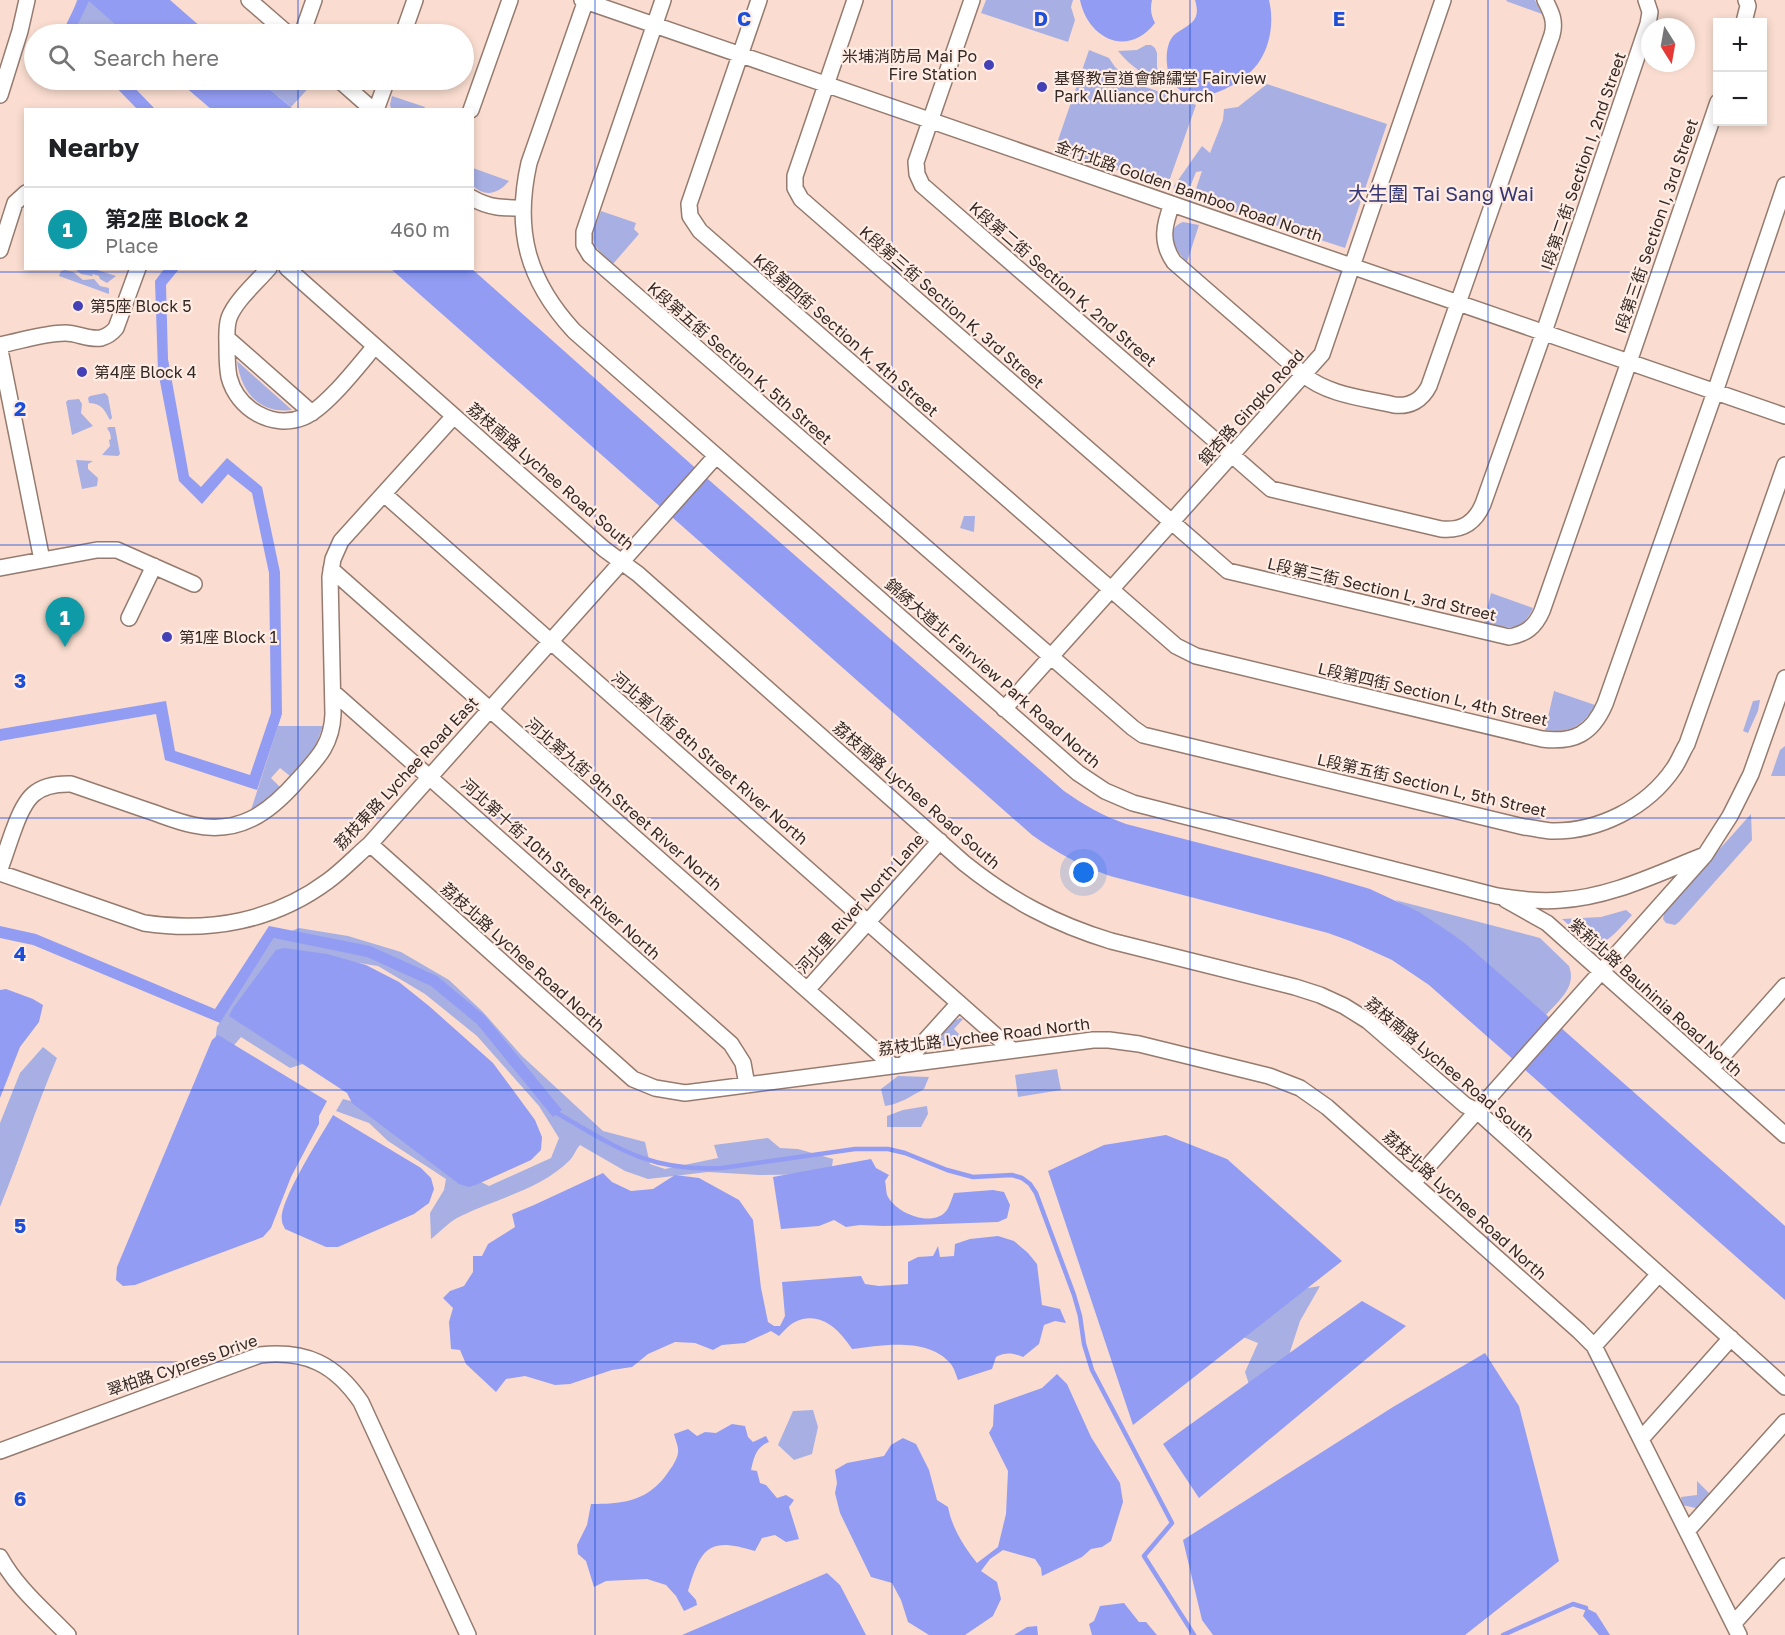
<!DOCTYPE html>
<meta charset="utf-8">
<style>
body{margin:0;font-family:"Golos Text","Noto Sans TC",sans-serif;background:#f6f6f6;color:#202124}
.controls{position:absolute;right:18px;top:18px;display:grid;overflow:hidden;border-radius:0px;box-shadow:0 3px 9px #0003}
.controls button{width:54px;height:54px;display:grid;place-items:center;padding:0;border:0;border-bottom:2px solid #e0e0e0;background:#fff;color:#202124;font:30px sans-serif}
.compass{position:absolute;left:1641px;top:18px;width:54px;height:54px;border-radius:50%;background:#fff;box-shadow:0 3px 9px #0003;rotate:169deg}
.you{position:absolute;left:1084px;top:873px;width:21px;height:21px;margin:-15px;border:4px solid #fff;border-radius:50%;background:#1a73e8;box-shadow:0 0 0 9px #1a73e833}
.badge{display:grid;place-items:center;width:39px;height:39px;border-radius:50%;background:#b45309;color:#fff;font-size:20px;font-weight:700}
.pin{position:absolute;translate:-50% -50px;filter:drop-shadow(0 2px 3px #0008)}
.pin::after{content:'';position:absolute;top:32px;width:21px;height:18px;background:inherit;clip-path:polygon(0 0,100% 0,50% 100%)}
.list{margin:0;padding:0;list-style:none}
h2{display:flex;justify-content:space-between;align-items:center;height:78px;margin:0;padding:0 24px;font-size:26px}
h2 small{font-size:20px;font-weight:400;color:#757577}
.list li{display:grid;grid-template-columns:39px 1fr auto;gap:18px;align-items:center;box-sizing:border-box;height:84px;padding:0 24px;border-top:2px solid #e0e0e0}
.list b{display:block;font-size:22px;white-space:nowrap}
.list p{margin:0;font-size:20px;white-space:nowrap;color:#757577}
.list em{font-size:20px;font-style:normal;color:#757577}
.icon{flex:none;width:33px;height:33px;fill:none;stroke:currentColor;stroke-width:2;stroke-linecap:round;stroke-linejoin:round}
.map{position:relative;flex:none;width:1785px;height:1635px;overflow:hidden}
.search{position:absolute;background:#fff;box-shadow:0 3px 9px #0003;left:24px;top:24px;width:450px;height:66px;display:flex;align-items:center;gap:15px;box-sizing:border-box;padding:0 21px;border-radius:33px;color:#757577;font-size:22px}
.panel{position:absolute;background:#fff;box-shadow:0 3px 9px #0003;left:24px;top:108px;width:450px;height:162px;border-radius:0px}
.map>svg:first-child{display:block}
.green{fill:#a7afe3}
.water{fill:#929cf2}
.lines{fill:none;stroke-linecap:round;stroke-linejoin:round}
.stream{stroke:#929cf2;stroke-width:4.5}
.minor-casing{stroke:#957b6f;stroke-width:18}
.minor{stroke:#fff;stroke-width:15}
.grid{fill:none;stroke:#1d4ed8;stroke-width:1.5;stroke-opacity:0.55}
.poi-dot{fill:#4440b6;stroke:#ffede5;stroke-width:2}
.labels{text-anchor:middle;stroke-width:4.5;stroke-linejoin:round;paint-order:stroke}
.poi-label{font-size:16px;fill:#342924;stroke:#ffede5;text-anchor:start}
.street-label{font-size:16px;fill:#342924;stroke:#ffede5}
.quarter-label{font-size:20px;fill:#363975;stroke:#ffede5}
.grid-label{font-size:20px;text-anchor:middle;font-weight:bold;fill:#1d4ed8;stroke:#ffede5;stroke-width:4.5;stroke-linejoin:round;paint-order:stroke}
</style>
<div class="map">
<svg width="1785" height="1635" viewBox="0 0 1785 1635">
<rect width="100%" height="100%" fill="#faddd0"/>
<path class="green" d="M77,0H117L132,20L107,34H89L71,18Z
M986,0H1073L1071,7L1075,20L1068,42L981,13Z
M1507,0H1535L1542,14L1506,1Z
M1146,45H1151L1155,48L1157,53V67L1161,82C1144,75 1130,66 1118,51L1137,50Z
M1089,50L1109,58L1115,67L1132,82L1196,105L1167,187L1055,149Z
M259,80H316L291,107Z
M1267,84L1387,124L1345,248L1193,198L1202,171L1196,172L1188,192L1177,194L1174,186L1202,146L1210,153L1223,120L1224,109L1238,107Z
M392,96L425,107L424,109H391L390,104Z
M473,168L509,181C499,193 486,198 473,186Z
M601,211L636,223L634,229L639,234L613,264C588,242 590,241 601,211Z
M1183,222L1199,225L1187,262C1176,252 1163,229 1183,222Z
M75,269H94L116,276L107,283L100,279L99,276L93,274L92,276L81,274Z
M65,270L73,272L83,280L94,279L100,286L109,288V294L59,276L61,271Z
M237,361L292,410C259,414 241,392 237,361Z
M105,393L108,396L112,418L110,420C104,409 102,404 89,403L88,398L90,396Z
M79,399L82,404L81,413L93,426L72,435L66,402L68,400Z
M109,427H115L120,454L118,456L102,455L110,446L109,440L111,439L110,433L107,428Z
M76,460L93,461L88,464V469L98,478L97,486L82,489Z
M964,516H975L974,532L960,528Z
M1491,593L1533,608C1522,633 1507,628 1484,623Z
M1554,691L1595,705C1584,726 1568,734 1545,730Z
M1760,700L1758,711L1748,733L1743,731L1753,701Z
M278,726H323L315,747L290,776L280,768L271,778L280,787L263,803L251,810Z
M1785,746V776H1771L1780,750Z
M1751,814L1752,840L1679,922L1675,925L1666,923L1663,919L1665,910Z
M1395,900L1540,938L1569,966C1577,987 1559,1000 1546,1015L1464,942Z
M1626,910L1632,915C1599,952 1598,951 1562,919L1601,917Z
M299,928L348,936L401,952L449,980L483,1012L522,1056L603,1131L645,1142L650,1164L665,1169L718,1158L714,1145L768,1138L780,1148L798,1149L833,1159L831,1174L759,1175L708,1172L648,1179L625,1171L580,1145C576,1149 574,1156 570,1160C540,1190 497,1198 461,1216C450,1221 441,1231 431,1239L430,1213L444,1190L446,1179L388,1141L369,1123L336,1111L343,1099L367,1105L469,1176L489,1186L551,1158L559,1138L539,1106L477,1036L425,994L378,966L309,955L316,1060L290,1068L241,1037L225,1056H213L217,1027L274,938Z
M960,1018L963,1019L954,1029L964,1039L974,1029V1035L968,1043L939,1046L937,1044V1040L954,1021Z
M43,1047L57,1058C36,1107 20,1158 0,1207V1123L20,1073Z
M1057,1069L1061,1090L1018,1097L1015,1075Z
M898,1076L929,1077L924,1089C911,1096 900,1104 885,1106L881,1089Z
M927,1106L928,1114L921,1127H887V1116L903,1110Z
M1320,1286L1300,1321L1278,1389L1258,1412L1245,1372L1258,1343L1228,1331L1260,1296Z
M813,1410L818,1427L812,1454L794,1460L778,1445L793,1411Z
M1697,1481L1714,1498L1705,1510L1682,1505L1681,1497L1697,1495Z"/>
<path class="water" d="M78,0H170L209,34H126L89,1L77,26L85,34H72L65,27Z
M1080,0H1152C1150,9 1151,15 1155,23C1128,58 1088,39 1080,0Z
M1195,0H1269C1274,20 1271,44 1259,62C1242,87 1184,117 1169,74C1165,62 1165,39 1178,32C1192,23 1201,20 1195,0Z
M109,80H127L155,109H137Z
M177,80H259L293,109H211Z
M164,269H179L166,285L168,359L189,476L201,487L227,458L262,487L280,572L282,714L257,790L165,760L156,714L0,741V729L166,701L175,751L250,775L271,713L269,573L252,493L228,474L202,504L179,481L158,371L155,281Z
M391,269H472L701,473L1064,791C1084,805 1103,816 1126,824L1319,874L1370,889L1419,912L1464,942L1785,1226V1300L1429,985L1392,960L1350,941L1328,933L1110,876C1081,866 1057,853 1032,835Z
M0,926L36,934L215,1009L269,926L370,946L437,976L485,1016L562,1110L553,1117L477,1024L431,986L367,957L274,938L220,1023L33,945L0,938Z
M284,948L327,954L366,965L399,982L429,1006L493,1063L535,1120L542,1137L541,1150L531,1160L478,1184L469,1187L459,1184L352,1103L347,1093L229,1016L233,1008L276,950Z
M6,989L33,999L43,1005L39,1022L20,1047L0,1098V990Z
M218,1035L327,1101L319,1116V1124L291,1177L271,1228L263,1237L135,1285L123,1286L116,1280L117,1267L212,1040Z
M333,1115L421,1168L431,1178L434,1189L429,1203L414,1214L338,1247H326L285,1229C284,1226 282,1224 282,1221C278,1202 322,1135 333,1115Z
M1166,1135L1227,1159L1342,1261L1133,1425L1048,1171L1104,1145Z
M871,1159L876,1168L889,1175L885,1181C886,1185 886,1191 887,1195C895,1213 933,1229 947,1210C950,1205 952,1198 954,1193L993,1190L1004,1192L1010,1205L1007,1218L998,1222L884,1226L860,1225L846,1227L834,1220L819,1226L781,1229L773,1177Z
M603,1173L612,1182L631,1191L653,1189L675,1175L699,1178L739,1200L753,1220L761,1288L768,1322L774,1326H780L785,1316L782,1282L861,1276L865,1284L879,1286L908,1284V1262L918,1257L933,1256L938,1246L940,1257L954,1256L955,1244L970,1239L998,1236L1014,1241L1028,1253L1037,1264L1042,1305L1060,1309L1066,1323L1055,1321L1044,1325L1039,1344L1023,1357C1013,1353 1006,1352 996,1357L992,1369L958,1380C956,1375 954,1367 950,1363C928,1337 881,1345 852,1349C839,1329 819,1309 793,1323C788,1326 783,1332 779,1336L771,1331L745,1343L722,1345L713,1350L695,1343L675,1342L648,1354L632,1367L612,1370L570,1384L555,1385L525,1376L506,1379L496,1392L466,1364L460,1350L451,1349L449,1322L453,1308L443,1298L450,1291L464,1286L473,1272V1256H482L488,1244L515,1227L512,1214L534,1205Z
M1362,1301L1406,1326L1199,1498L1163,1444Z
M1485,1353L1519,1406L1559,1561L1465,1635H1213L1202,1620L1183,1540L1393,1407Z
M1057,1374L1067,1384L1091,1437L1120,1483L1123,1502L1111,1541L1102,1547L1091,1549L1082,1557L1042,1576L1041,1568L1035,1559L1003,1550L990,1559L981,1571L997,1582L1001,1599L993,1616L965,1635H929L908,1622L901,1600L892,1583L871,1577L840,1513L835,1493L837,1483L835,1470L847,1463L884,1456L891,1445L903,1438L916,1444L929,1470L937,1500L948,1507C952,1528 964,1547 977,1563L998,1547L1006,1514L1008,1471L989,1433L993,1426L994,1405L1042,1388Z
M732,1424L745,1426L748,1437L753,1442L766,1436L769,1442C756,1447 754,1457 751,1470L757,1471L760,1483L766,1485L777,1498L786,1495L794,1500L789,1507L799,1539L786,1542L775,1535L762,1538L755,1551C710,1537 701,1546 688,1591L696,1600L697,1605L684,1611L676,1596L666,1585L647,1579L606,1581L594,1587L586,1561L578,1554L577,1545L587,1525L591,1504C621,1504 644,1502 664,1478C669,1471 677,1461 678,1453C679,1447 675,1439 674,1434L688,1429L697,1436L705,1432L716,1433Z
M827,1573L840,1585L866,1635H682Z
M1124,1603L1139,1622H1146L1157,1635H1092L1089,1624L1094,1621L1100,1606Z
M1586,1608L1596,1613L1610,1635H1599L1583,1616Z
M1037,1626L1038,1635H1014L1027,1627Z"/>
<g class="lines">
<path class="stream" d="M554,1109L557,1113C617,1148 650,1172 722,1168L855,1149H888L905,1153L947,1170L973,1177L1012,1175L1022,1178L1030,1184L1036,1193L1074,1295L1080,1316L1084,1344L1092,1370L1172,1523L1144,1556L1194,1635
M1503,1635L1573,1604L1586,1608"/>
<g class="minor-casing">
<path id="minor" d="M249,0L288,34
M582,0L1785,416
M586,0L529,163C514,230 527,280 574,331L1078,773L1105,791L1133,803L1497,896C1518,899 1539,902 1561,900C1612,897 1658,873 1705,855
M663,0L584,232V245L590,255L1133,728L1143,735L1524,827C1533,828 1542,830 1551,831C1598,832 1647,808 1674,768C1679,761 1682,752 1687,744L1785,465
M759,0L689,204L690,216L700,231L1176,646L1196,656L1542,739C1574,743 1592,734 1605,704L1715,392L1785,185
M855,0L795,176V188L801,199L1228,571L1509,637C1526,634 1535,627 1542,611L1629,362L1718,102
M972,0L916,162L917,174L922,185L1271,489L1441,529C1462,531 1475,523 1483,504L1544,332L1648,24L1650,12L1646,0
M1744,22L1748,6L1746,0
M302,34L314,0
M403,34L415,0
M339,80L373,110
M0,95L20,31L27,0
M376,110L387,80
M471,110L510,0
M472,198C489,208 503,208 522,208
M1172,204C1164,225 1160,242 1174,262L1304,375C1328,395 1364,398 1394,405C1410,407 1422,400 1429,386L1552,35C1556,21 1551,12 1545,0
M0,250L15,203L26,193
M269,268C257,282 235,301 229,318C226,327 227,336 227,345C227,356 227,367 229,377C237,409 273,430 304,417C326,408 358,366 375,346
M287,268L604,549L638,574L964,863C1010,900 1055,924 1111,941L1295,987L1320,995L1344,1006L1368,1021L1465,1105L1477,1111L1785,1387
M227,338L312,413
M0,345C21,341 44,333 65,333C78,333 88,340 101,338C108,336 112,333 116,328L138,268
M0,350L42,560
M384,494L1012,1050
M0,568L97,550H117L194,584
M331,569L893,1066
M129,618L154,566
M333,692L731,1044L743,1063L747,1085
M1004,709L1322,354L1443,0
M370,844L633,1079L655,1088L685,1093L1093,1040H1109L1139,1044L1269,1076L1300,1088L1327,1107L1579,1331L1594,1346L1739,1635
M0,869C5,856 9,842 14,829C25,798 35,783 71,784C97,793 123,802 149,811C164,816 178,822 193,825C239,835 269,813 297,781C317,759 332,745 333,714L330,577L333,559L341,541L454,416
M0,873L144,923C210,933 274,921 328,881C343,870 356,856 370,844L716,456
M1506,900L1547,923L1785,1135
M807,990L940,841
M904,1064L959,1003
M1711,1069L1785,986
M1413,1183L1705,855L1730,816L1751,774L1785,678
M1594,1346L1659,1274
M1641,1439L1731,1338
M0,1451L260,1355C306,1350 335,1364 361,1402L468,1635
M1687,1531L1785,1422
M0,1557C17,1588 44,1610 68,1635
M1734,1623L1785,1566"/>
</g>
<use href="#minor" class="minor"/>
</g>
<path class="grid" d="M298,0V34M595,0V1635M892,0V1635M1190,0V1635M1488,0V1635M298,80V110M298,268V1635M0,272H1785M0,545H1785M0,818H1785M0,1090H1785M0,1362H1785"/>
<g class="poi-dot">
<circle cx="989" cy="65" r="6"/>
<circle cx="1042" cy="87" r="6"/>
<circle cx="78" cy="306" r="6"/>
<circle cx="82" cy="372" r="6"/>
<circle cx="167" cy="637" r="6"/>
</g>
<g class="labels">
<g class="poi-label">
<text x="977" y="62" text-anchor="end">米埔消防局 Mai Po<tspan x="977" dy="18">Fire Station</tspan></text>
<text x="1054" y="84">基督教宣道會錦繡堂 Fairview<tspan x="1054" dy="18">Park Alliance Church</tspan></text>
<text x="90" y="312">第5座 Block 5</text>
<text x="94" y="378">第4座 Block 4</text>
<text x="179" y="643">第1座 Block 1</text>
</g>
<g class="street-label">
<text transform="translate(1583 161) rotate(-71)" y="6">I段第二街 Section I, 2nd Street</text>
<text transform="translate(1189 191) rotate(19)" y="6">金竹北路 Golden Bamboo Road North</text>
<text transform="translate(1656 226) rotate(-71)" y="6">I段第三街 Section I, 3rd Street</text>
<text transform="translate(1063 284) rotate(41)" y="6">K段第二街 Section K, 2nd Street</text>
<text transform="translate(952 307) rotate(41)" y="6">K段第三街 Section K, 3rd Street</text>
<text transform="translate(846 335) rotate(41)" y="6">K段第四街 Section K, 4th Street</text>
<text transform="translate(740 363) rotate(41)" y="6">K段第五街 Section K, 5th Street</text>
<text transform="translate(1251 407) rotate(-48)" y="6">銀杏路 Gingko Road</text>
<text transform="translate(551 476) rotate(41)" y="6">荔枝南路 Lychee Road South</text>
<text transform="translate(1382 589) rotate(13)" y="6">L段第三街 Section L, 3rd Street</text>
<text transform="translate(993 673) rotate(41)" y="6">錦綉大道北 Fairview Park Road North</text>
<text transform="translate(1433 694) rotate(13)" y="6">L段第四街 Section L, 4th Street</text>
<text transform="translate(710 758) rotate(41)" y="6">河北第八街 8th Street River North</text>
<text transform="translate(406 773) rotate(-47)" y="6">荔枝東路 Lychee Road East</text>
<text transform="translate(1432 785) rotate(13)" y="6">L段第五街 Section L, 5th Street</text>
<text transform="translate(917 795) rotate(41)" y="6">荔枝南路 Lychee Road South</text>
<text transform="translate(624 804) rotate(41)" y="6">河北第九街 9th Street River North</text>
<text transform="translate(561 869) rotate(42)" y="6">河北第十街 10th Street River North</text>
<text transform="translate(860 903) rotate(-48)" y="6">河北里 River North Lane</text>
<text transform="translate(523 957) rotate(42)" y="6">荔枝北路 Lychee Road North</text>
<text transform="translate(1656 997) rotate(42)" y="6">紫荊北路 Bauhinia Road North</text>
<text transform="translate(984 1036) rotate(-7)" y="6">荔枝北路 Lychee Road North</text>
<text transform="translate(1450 1069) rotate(40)" y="6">荔枝南路 Lychee Road South</text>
<text transform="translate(1465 1205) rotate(42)" y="6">荔枝北路 Lychee Road North</text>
<text transform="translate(182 1365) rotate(-19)" y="6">翠柏路 Cypress Drive</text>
</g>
<g class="quarter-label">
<text x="1441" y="201">大生圍 Tai Sang Wai</text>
</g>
</g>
<g class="grid-label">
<text x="744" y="26">C</text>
<text x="1041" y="26">D</text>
<text x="1339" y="26">E</text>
<text x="20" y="416">2</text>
<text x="20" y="688">3</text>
<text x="20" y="961">4</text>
<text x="20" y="1233">5</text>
<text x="20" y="1506">6</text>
</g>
</svg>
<div class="controls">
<button>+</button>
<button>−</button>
</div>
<svg class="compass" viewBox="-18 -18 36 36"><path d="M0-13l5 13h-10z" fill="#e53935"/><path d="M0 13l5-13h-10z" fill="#757577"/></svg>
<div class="you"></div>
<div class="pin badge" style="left:65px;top:647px;background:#0f9aa8">1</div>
<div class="search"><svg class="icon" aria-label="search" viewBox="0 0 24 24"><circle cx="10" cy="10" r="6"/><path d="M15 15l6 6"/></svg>Search here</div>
<section class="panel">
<h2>Nearby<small></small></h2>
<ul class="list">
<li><span class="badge" style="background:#0f9aa8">1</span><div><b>第2座 Block 2</b><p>Place</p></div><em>460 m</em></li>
</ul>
</section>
</div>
